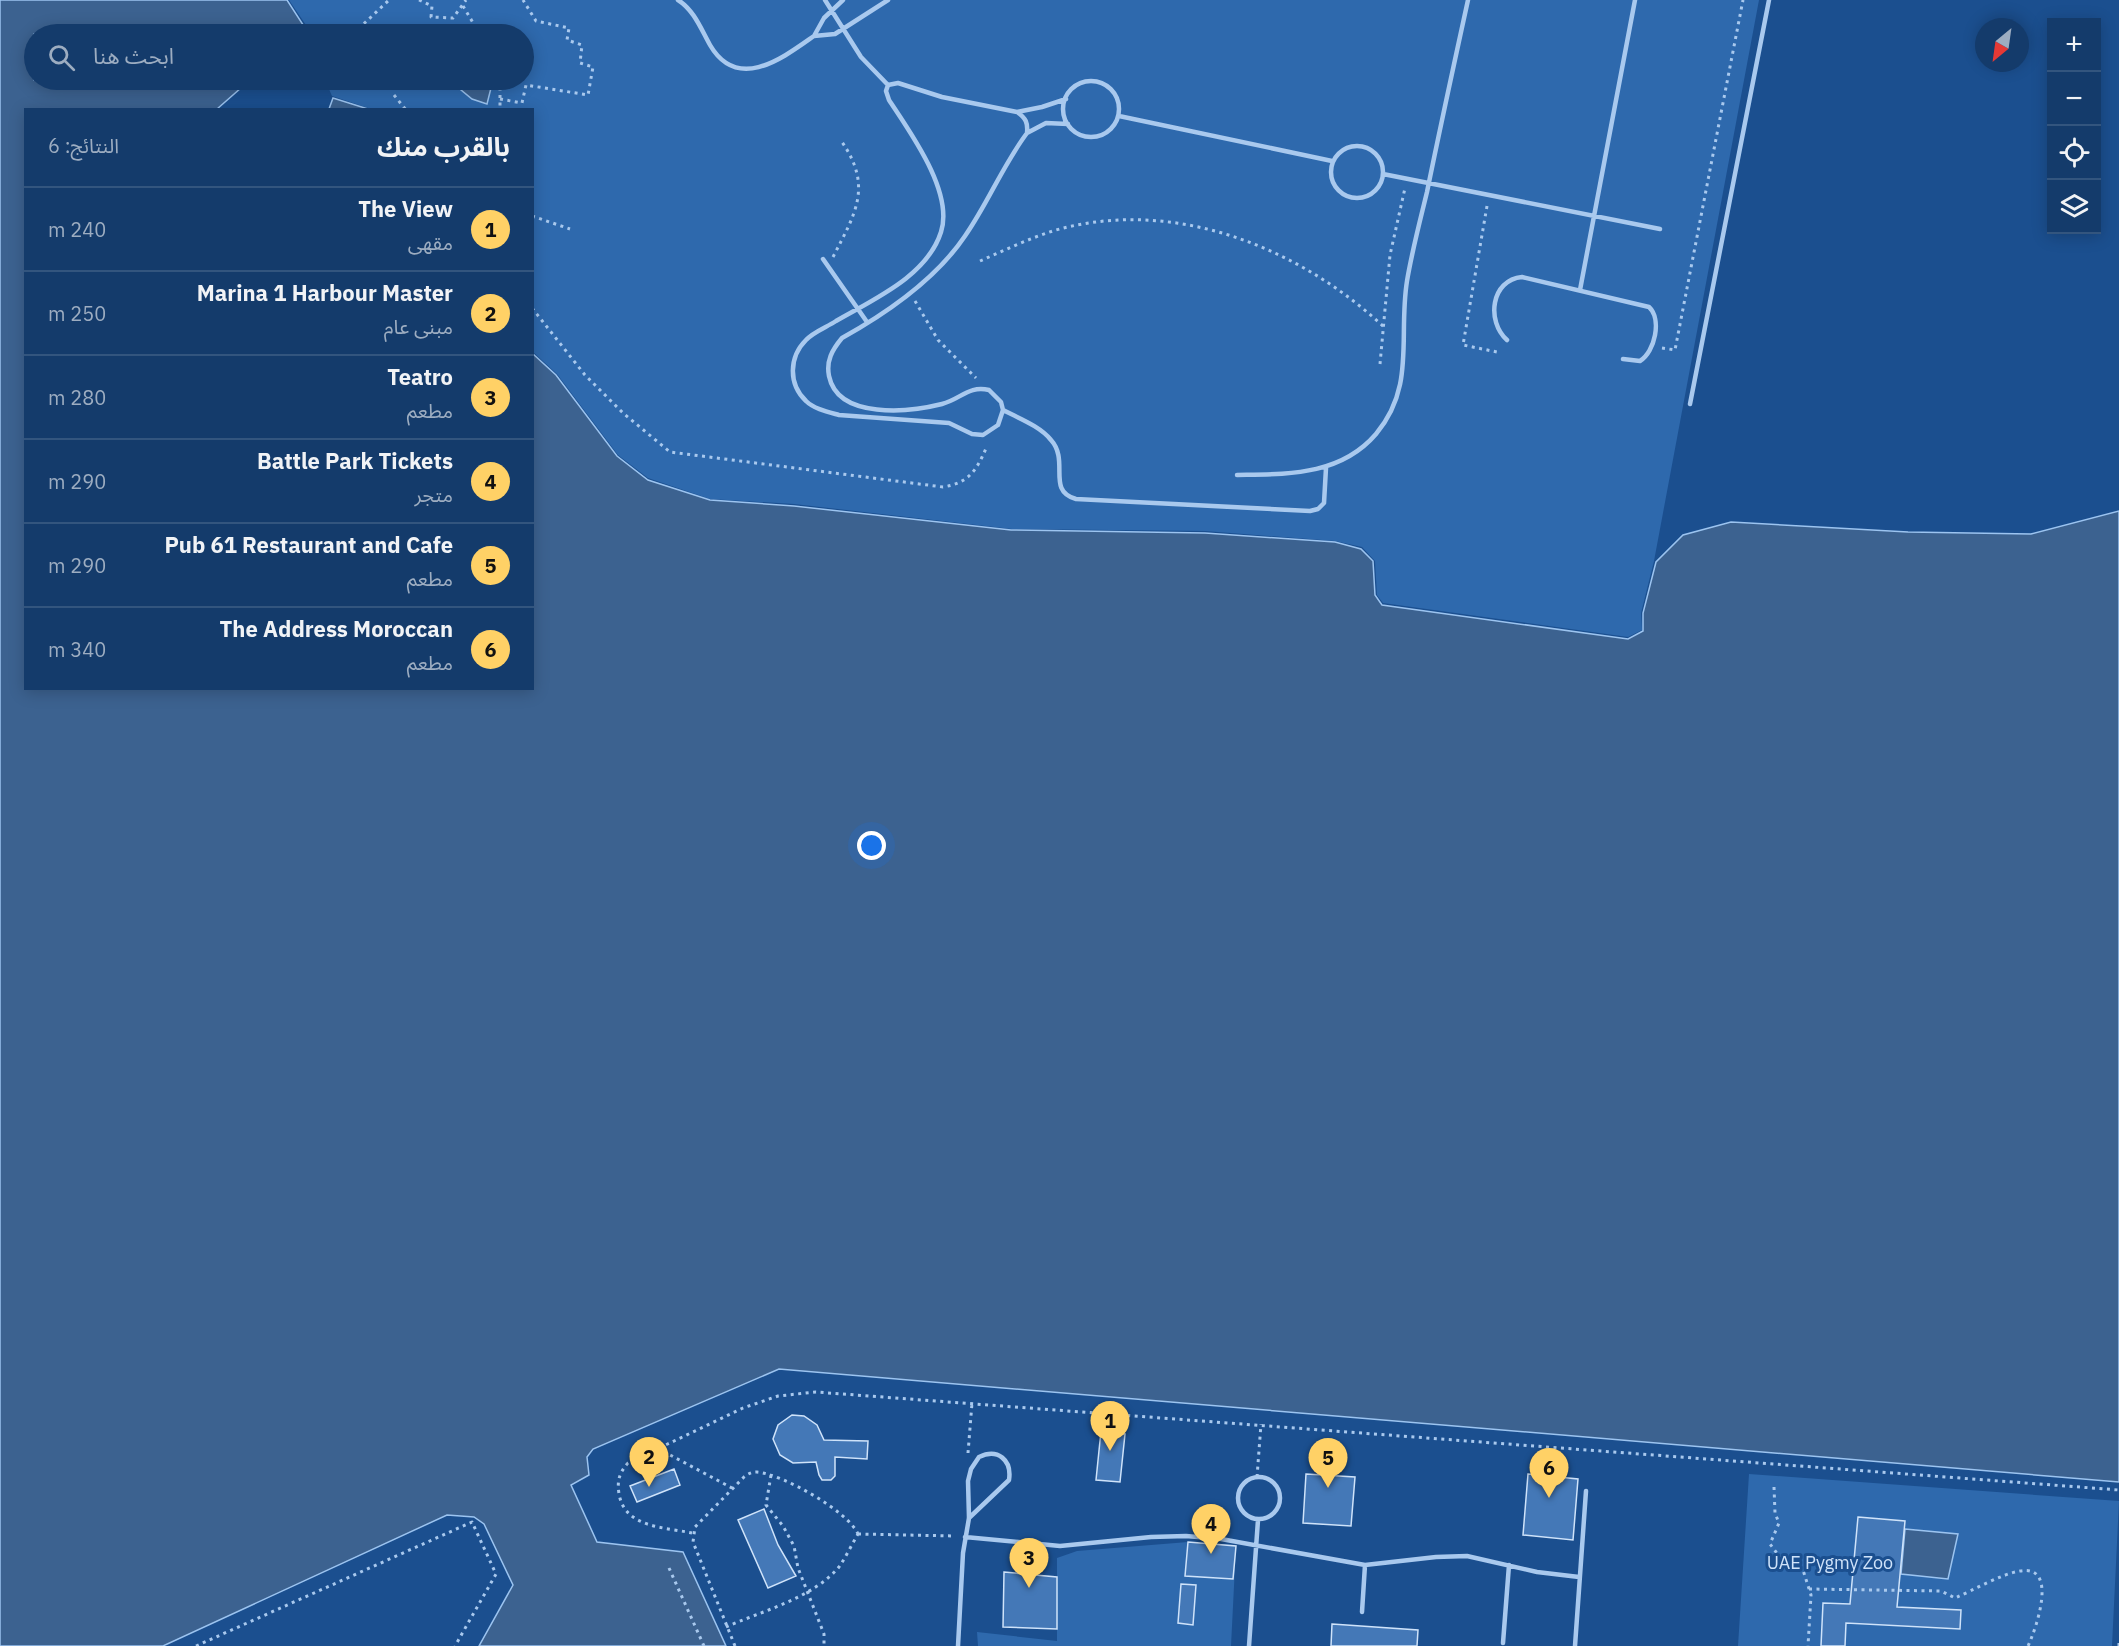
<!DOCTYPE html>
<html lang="ar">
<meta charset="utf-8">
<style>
body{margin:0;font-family:"IBM Plex Sans","Noto Sans Arabic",sans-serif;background:#1d4271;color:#f1f3f6;direction:rtl}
.controls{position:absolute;right:18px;top:18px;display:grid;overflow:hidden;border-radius:0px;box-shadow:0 3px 15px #0003}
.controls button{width:54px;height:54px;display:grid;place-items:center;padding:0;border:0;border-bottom:2px solid #33557e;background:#143b6b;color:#f1f3f6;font:30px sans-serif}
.compass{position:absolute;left:1975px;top:18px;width:54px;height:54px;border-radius:50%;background:#143b6b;box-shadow:0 3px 15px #0003;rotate:209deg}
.you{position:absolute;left:872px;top:846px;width:21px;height:21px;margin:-15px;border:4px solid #fff;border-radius:50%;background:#1a73e8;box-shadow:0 0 0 9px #1a73e833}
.badge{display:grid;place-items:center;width:39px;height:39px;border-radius:50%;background:#ffd166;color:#111;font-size:20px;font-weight:700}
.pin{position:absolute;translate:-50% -50px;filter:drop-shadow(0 2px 3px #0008)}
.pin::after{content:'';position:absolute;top:32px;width:21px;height:18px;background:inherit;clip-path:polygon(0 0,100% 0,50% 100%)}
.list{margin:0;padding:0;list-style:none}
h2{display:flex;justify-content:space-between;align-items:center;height:78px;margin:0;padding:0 24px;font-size:26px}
h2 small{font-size:20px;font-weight:400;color:#9dadc1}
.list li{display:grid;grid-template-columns:39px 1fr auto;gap:18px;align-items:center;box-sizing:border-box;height:84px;padding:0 24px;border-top:2px solid #33557e}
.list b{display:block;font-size:22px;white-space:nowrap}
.list p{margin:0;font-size:20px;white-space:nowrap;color:#9dadc1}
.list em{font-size:20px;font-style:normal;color:#9dadc1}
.icon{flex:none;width:33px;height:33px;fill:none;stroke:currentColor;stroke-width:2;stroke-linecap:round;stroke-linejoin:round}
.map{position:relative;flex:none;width:2119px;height:1646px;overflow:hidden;direction:ltr}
.search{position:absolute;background:#143b6b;box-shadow:0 3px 15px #0003;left:24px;top:24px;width:510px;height:66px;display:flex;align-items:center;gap:15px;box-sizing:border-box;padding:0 21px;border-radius:33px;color:#9dadc1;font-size:22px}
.panel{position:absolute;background:#143b6b;box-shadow:0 3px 15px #0003;left:24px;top:108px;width:510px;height:582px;border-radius:0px;direction:rtl}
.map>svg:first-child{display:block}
.green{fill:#2e69ad}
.water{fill:#3c6290;stroke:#9cc4f0;stroke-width:1.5}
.building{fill:#4478b7;stroke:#cfe3fa;stroke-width:1.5}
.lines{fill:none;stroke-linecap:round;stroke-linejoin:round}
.path{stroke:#a9c9ee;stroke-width:3;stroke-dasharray:3 4.5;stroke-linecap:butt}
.lane{stroke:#a9c9ee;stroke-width:4.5}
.labels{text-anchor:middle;stroke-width:6;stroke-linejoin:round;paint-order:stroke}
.park-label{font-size:18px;fill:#cfe3fa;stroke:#1b4f8f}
</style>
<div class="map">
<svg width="2119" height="1646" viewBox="0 0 2119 1646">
<rect width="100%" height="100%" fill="#1b4f8f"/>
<path class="green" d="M289,0H1759L1654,561L1641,613L1642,630L1628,637L1383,603L1377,595L1375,561L1362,547L1335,541L1205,531L1012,529L794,504L710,499L648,478L618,455L557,374L533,352L532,110L371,109L332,96L325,80H524V34H312Z
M1749,1474L2119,1501L2112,1646H1738Z
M1188,1542L1236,1546L1231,1646H978L977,1632L1057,1641V1558L1077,1551Z"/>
<path class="water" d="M0,0H287L309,34H34V80H250L217,109L26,110V688H532L533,354L556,375L617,456L648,480L710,500L794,506L1011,530L1205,533L1335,542L1361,549L1373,561L1375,595L1382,605L1628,639L1643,631V613L1656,562L1683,535L1731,522L1908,532L2031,534L2119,511V1482L779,1369L593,1449L587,1457L589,1475L571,1485L597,1542L683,1552L726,1646H479L513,1585L484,1524L474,1517L447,1515L163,1646H0Z
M449,80H493L487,104L472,99Z
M333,98L368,109H329Z
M1905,1529L1958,1534L1948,1579L1901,1574Z"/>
<path class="building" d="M792,1415L804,1416L817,1425L824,1440L868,1441L867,1459L835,1457V1476L831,1480H822L819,1475L816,1462L793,1463L780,1455L773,1439L778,1425Z
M1101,1431L1125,1434L1120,1482L1096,1480Z
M674,1469L680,1485L637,1502L630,1486Z
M1306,1474L1355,1477L1351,1526L1303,1523Z
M1528,1474L1578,1479L1573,1540L1523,1535Z
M764,1509L778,1545L796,1576L768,1588L738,1520Z
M1858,1517L1905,1521L1897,1607L1961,1610L1960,1629L1846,1623L1845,1646H1821L1823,1603L1850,1604Z
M1188,1542L1236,1546L1233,1579L1185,1576Z
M1004,1572L1057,1577V1629L1003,1627Z
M1181,1584L1196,1585L1193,1625L1178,1623Z
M1332,1624L1418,1630L1417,1646H1331Z"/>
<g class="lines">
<path class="path" d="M419,0L432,6L431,17L453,18L466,0
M463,6L475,26L486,34
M353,34L389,0
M500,80V110
M394,95L406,110
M500,99L522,103L526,85L588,95L593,67L580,63L582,45L567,40L569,28L536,21L523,0
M1487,206L1463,345L1497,352
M532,216L570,229
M833,257C855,214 873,187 842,142
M980,261C1005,250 1030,238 1056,230C1174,197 1299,247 1385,328
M915,301L938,340L976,378
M532,308L585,375L623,413L670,452L943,487C969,483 977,470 987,446
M1662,348L1675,350L1743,0
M1380,364L1390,255L1405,188
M657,1448L732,1488
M968,1453L972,1403
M771,1475L766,1505L783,1526L794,1546L798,1568L824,1634V1646
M1257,1477L1261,1424
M1774,1487L1775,1513L1779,1523L1770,1544L1782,1560L1803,1570L1811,1595L1808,1646
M692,1533C664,1527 625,1528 619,1494C617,1481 619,1473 628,1463L743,1408L778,1396L816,1392L2119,1490
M858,1534L955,1536
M669,1568L704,1646
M1809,1589L1941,1591L1955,1598C1974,1590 2001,1574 2020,1571C2059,1564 2036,1629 2028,1646
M726,1627C762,1611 813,1598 839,1567C846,1557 852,1544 858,1534
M196,1646L472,1522L496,1574L455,1646
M735,1646L693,1542L695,1527L744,1477C748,1474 751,1472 757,1472C782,1474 848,1511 858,1534
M2119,1646V1641"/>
<path class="lane" d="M678,0C694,10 701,29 710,45C738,93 784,57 814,36
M825,0L861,57L888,85
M843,0L824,18L814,36L835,34L888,0
M1063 109a28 28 0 1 1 56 0a28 28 0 1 1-56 0Z
M898,83L942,97L1017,112C1026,118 1028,123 1027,133C1003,165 988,203 965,236C936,279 887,313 842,338C832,350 826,361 829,376C838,420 910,412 942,404C961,399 969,385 989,390L1001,402L1003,410L998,425L983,435L972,434L949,423L839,415C828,412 814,409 806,401C788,384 789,357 806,340C813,332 827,327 836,321C874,299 927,276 941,232C954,192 910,132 889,100L886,91L888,85Z
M1017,112L1042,107L1066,99
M1119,116L1332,161
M1027,133L1046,123L1068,124
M1331 172a26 26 0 1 1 52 0a26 26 0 1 1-52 0Z
M1383,174L1660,229
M823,259L867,322
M1580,290L1635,0
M1507,340C1486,321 1491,280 1522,277L1649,307C1662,319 1655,352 1640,361L1623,359
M1690,404L1769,0
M1003,410C1018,418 1040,426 1051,440C1070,461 1046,491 1076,499L1310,511L1318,509L1324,503L1326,468
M1237,475C1287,474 1340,476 1376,434C1416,386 1398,337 1407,281C1412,251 1420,221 1427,192C1440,128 1454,64 1468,0
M1238 1498a21 21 0 1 1 42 0a21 21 0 1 1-42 0Z
M965,1537L1060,1546L1151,1537L1186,1536L1221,1539L1365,1565L1436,1557L1467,1556L1537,1572L1579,1577
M1362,1612L1365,1565
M1503,1643L1509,1565
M958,1646L963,1553L969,1518L968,1481L971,1469L979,1457C998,1448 1012,1460 1009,1480L969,1518
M1249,1646L1258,1520
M1575,1646L1586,1491"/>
</g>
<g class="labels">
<g class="park-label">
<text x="1830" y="1569">UAE Pygmy Zoo</text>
</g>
</g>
</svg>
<div class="controls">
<button>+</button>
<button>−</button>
<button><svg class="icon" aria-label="locate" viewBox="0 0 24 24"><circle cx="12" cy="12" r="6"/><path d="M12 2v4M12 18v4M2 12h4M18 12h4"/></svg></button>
<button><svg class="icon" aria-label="layers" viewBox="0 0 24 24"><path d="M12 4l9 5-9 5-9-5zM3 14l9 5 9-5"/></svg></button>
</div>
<svg class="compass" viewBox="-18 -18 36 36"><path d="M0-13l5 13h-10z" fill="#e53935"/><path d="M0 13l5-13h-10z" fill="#9dadc1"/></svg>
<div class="you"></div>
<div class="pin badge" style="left:1110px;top:1451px">1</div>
<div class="pin badge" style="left:649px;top:1487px">2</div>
<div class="pin badge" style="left:1029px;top:1588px">3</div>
<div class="pin badge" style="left:1211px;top:1554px">4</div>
<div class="pin badge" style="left:1328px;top:1488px">5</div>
<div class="pin badge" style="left:1549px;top:1498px">6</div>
<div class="search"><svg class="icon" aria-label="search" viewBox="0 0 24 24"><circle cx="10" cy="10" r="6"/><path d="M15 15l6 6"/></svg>ابحث هنا</div>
<section class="panel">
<h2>بالقرب منك<small>النتائج: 6</small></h2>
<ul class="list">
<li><span class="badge">1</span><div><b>The View</b><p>مقهى</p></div><em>240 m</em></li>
<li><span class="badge">2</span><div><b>Marina 1 Harbour Master</b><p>مبنى عام</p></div><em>250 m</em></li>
<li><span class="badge">3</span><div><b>Teatro</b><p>مطعم</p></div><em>280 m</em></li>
<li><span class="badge">4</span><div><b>Battle Park Tickets</b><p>متجر</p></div><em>290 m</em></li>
<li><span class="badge">5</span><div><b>Pub 61 Restaurant and Cafe</b><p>مطعم</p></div><em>290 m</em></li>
<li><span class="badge">6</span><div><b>The Address Moroccan</b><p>مطعم</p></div><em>340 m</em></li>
</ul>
</section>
</div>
